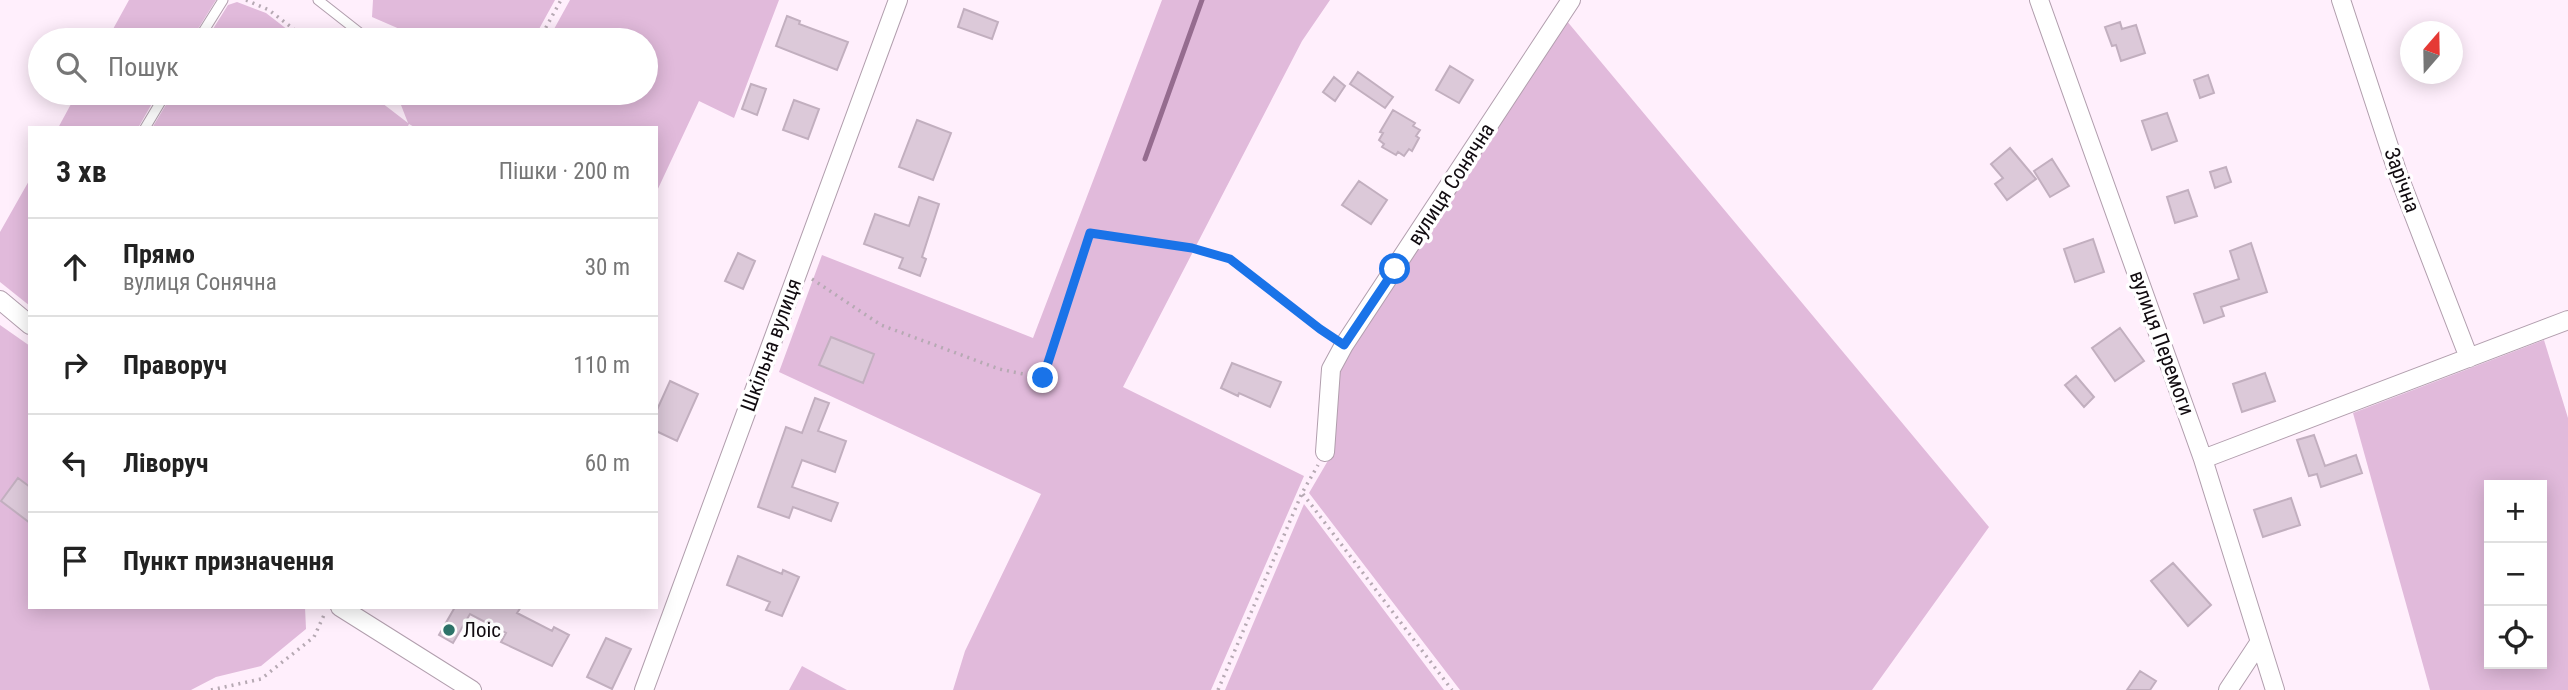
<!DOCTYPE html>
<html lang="uk">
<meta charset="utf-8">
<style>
body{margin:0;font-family:"Roboto Condensed",sans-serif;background:#f2f2f2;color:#222}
.controls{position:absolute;right:21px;bottom:21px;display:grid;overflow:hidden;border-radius:0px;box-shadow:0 4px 18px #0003}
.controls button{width:63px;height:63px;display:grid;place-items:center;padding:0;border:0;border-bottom:2px solid #e0e0e0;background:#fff;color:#222;font:35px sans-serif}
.compass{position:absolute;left:2400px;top:21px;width:63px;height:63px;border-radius:50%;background:#fff;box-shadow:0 4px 18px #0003;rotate:20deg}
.stop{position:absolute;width:21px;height:21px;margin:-16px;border:5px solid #1a73e8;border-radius:50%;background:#fff}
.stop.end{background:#1a73e8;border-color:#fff;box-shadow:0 2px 7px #0008}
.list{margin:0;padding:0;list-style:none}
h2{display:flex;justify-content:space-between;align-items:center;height:91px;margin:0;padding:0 28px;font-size:30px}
h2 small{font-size:23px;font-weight:400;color:#767676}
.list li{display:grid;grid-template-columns:46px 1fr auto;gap:21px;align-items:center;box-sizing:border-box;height:98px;padding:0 28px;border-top:2px solid #e0e0e0}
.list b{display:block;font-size:26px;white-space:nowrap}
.list p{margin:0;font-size:23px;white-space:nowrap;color:#767676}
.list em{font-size:23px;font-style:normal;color:#767676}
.icon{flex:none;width:38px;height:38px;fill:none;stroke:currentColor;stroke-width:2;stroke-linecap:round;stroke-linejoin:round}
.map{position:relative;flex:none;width:2568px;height:690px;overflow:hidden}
.search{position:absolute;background:#fff;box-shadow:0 4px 18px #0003;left:28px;top:28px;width:630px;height:77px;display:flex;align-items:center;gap:18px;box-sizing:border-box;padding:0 24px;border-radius:38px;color:#767676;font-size:26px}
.panel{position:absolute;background:#fff;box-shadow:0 4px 18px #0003;left:28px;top:126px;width:630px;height:483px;border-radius:0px}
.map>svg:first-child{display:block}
.green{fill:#e1badb;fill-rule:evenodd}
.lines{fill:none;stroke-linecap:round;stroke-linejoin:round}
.stream{stroke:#956c8f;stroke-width:5}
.building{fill:#dcc9d9;stroke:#c2afbf;stroke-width:2}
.lane-casing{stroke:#b19ead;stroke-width:11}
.street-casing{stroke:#b19ead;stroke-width:20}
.path{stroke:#b6a9b3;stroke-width:3.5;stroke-dasharray:2 5;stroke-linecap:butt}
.lane{stroke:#fff;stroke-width:9}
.street{stroke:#fff;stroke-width:18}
.route{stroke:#1a73e8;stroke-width:9}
.poi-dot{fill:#2d7369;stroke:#fff;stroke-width:2.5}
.labels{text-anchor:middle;stroke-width:7;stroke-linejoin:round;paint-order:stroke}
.street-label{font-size:21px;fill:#110b10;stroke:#fff}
.poi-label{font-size:21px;fill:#110b10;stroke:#fff;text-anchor:start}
</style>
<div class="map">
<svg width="2568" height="690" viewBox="0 0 2568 690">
<rect width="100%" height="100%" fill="#ffeffc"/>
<path class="green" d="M129,0H216L191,40H107Z
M373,0H555L533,40H425L372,17Z
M570,0H779L734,118L699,101L656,193V128H416L409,124L407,128H152L173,93H369L408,123L401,105L414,93H646V40H548Z
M1162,0H1330L1302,41L1123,387L1304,476L1211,690H953L965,651L1041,494L779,372L822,255L1033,338Z
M237,2L266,13L301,40H206L228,5Z
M1566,20L1989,527L1872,690H1460L1309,493L1333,452L1338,372L1350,349Z
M77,93H158L138,128H58Z
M30,179V306L0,282V232Z
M0,325L30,346V607H305L306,629L261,666L216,677L191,690H0Z
M2544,340L2568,418V690H2430L2353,413ZM2489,485H2542V664H2489Z
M1304,504L1444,690H1225Z
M802,666L847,690H789Z"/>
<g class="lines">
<path class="stream" d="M1145,159L1202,0"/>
</g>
<path class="building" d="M964,9L998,22L992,39L958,27Z
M787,16L800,21L799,24L848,42L837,70L776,46Z
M2120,22L2122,29L2136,25L2145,53L2121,61L2116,45L2112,46L2105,27Z
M1450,66L1473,80L1459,103L1436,90Z
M1358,72L1393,97L1385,108L1350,84Z
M2208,75L2214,93L2200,98L2194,80Z
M1334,77L1345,86L1335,101L1323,92Z
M751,84L766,89L757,115L742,109Z
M794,100L819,109L808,139L783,130Z
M1393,110L1415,123L1413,126L1420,130L1416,136L1419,138L1412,151L1409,149L1404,156L1398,152L1396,155L1382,147L1384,144L1379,140L1383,133L1380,132Z
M2167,113L2177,141L2152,150L2142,121Z
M917,120L951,133L933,180L899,167Z
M2010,148L2036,179L2007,200L1995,184L2003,178L1991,164Z
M2052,159L2069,186L2050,197L2034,171Z
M2226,167L2231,182L2215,188L2210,172Z
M1359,181L1387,200L1371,224L1342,205Z
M2188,190L2197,216L2175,223L2167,197Z
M919,197L939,204L922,257L926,259L920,276L899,268L903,258L864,244L875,214L909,226Z
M2093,239L2104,272L2075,282L2064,249Z
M2251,243L2267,292L2221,307L2224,316L2204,323L2194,294L2239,279L2230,251Z
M738,253L755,261L743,289L725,281Z
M2120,328L2144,361L2115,381L2092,348Z
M831,337L874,354L863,383L819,365Z
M1232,363L1281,382L1270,407L1239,393L1238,396L1221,388Z
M2265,373L2275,401L2242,412L2233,384Z
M2076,376L2094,397L2084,407L2065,385Z
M670,381L698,394L677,441L656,431V412Z
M815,398L829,403L818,431L846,441L835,472L802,460L792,487L838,503L831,521L793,507L789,518L758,507L786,427L802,433Z
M2314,435L2325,466L2356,455L2362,473L2321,487L2317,474L2309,476L2297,440Z
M18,478L30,487V523L1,501Z
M2291,498L2300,525L2263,537L2254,510Z
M738,556L782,574L783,570L799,577L782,616L766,610L770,602L727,585Z
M2173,563L2211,605L2188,626L2151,581Z
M455,607H521L517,613L552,631L554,627L569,635L552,666L501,642L506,633L470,614L453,643L439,635Z
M606,638L631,649L612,689L587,677Z
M2140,671L2156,681L2150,690H2127Z"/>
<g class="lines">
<g class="lane-casing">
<path id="lane" d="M318,0L369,40
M198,40L223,0
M145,128L166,93"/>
</g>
<g class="street-casing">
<path id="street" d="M2039,0L2203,459L2275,690
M2341,0L2398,174L2469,358
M0,300L30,325
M1325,452L1331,369L1344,345L1571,0
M2203,459L2568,320
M340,607L472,690
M644,690L898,0
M2228,690L2259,643"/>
</g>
<path class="path" d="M246,0L269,10L308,40
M539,40L561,0
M376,93L385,99L398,98L404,93
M812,279L881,325L999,369L1043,378L1090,234L1192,249L1230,259L1330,336
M1303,494L1452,690
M211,690L261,679L314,637L324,615
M1218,690L1302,493L1318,465"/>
<use href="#lane" class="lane"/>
<use href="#street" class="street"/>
</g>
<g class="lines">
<path class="route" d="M1043,378L1090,233L1192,248L1230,259L1320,329L1344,345L1395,269"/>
</g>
<circle class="poi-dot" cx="449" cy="630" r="7"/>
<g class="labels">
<g class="street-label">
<text transform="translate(2402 180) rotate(70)" y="7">Зарічна</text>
<text transform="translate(1451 184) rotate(-57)" y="7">вулиця Сонячна</text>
<text transform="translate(2162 343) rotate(70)" y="7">вулиця Перемоги</text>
<text transform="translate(771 345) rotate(-70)" y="7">Шкільна вулиця</text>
</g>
<g class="poi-label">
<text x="463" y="637">Лоіс</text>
</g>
</g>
</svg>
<div class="controls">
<button>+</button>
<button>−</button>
<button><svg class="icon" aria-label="locate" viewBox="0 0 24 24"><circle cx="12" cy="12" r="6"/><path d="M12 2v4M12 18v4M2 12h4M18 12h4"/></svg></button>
</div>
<svg class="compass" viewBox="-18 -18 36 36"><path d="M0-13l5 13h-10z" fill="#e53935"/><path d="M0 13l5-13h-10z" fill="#767676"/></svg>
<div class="stop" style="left:1395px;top:269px"></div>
<div class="stop end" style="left:1043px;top:378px"></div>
<div class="search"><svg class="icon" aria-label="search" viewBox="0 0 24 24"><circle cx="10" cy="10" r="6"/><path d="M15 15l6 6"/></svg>Пошук</div>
<section class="panel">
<h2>3 хв<small>Пішки · 200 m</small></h2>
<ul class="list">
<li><svg class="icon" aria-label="ahead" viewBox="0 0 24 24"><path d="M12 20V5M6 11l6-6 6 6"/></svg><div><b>Прямо</b><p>вулиця Сонячна</p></div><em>30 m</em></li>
<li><svg class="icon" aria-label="right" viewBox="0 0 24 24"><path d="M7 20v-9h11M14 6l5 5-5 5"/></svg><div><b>Праворуч</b></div><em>110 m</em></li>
<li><svg class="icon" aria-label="left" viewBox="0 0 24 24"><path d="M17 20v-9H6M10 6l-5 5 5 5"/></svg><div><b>Ліворуч</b></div><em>60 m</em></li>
<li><svg class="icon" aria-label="arrive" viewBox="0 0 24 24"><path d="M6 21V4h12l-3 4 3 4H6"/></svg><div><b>Пункт призначення</b></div></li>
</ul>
</section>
</div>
